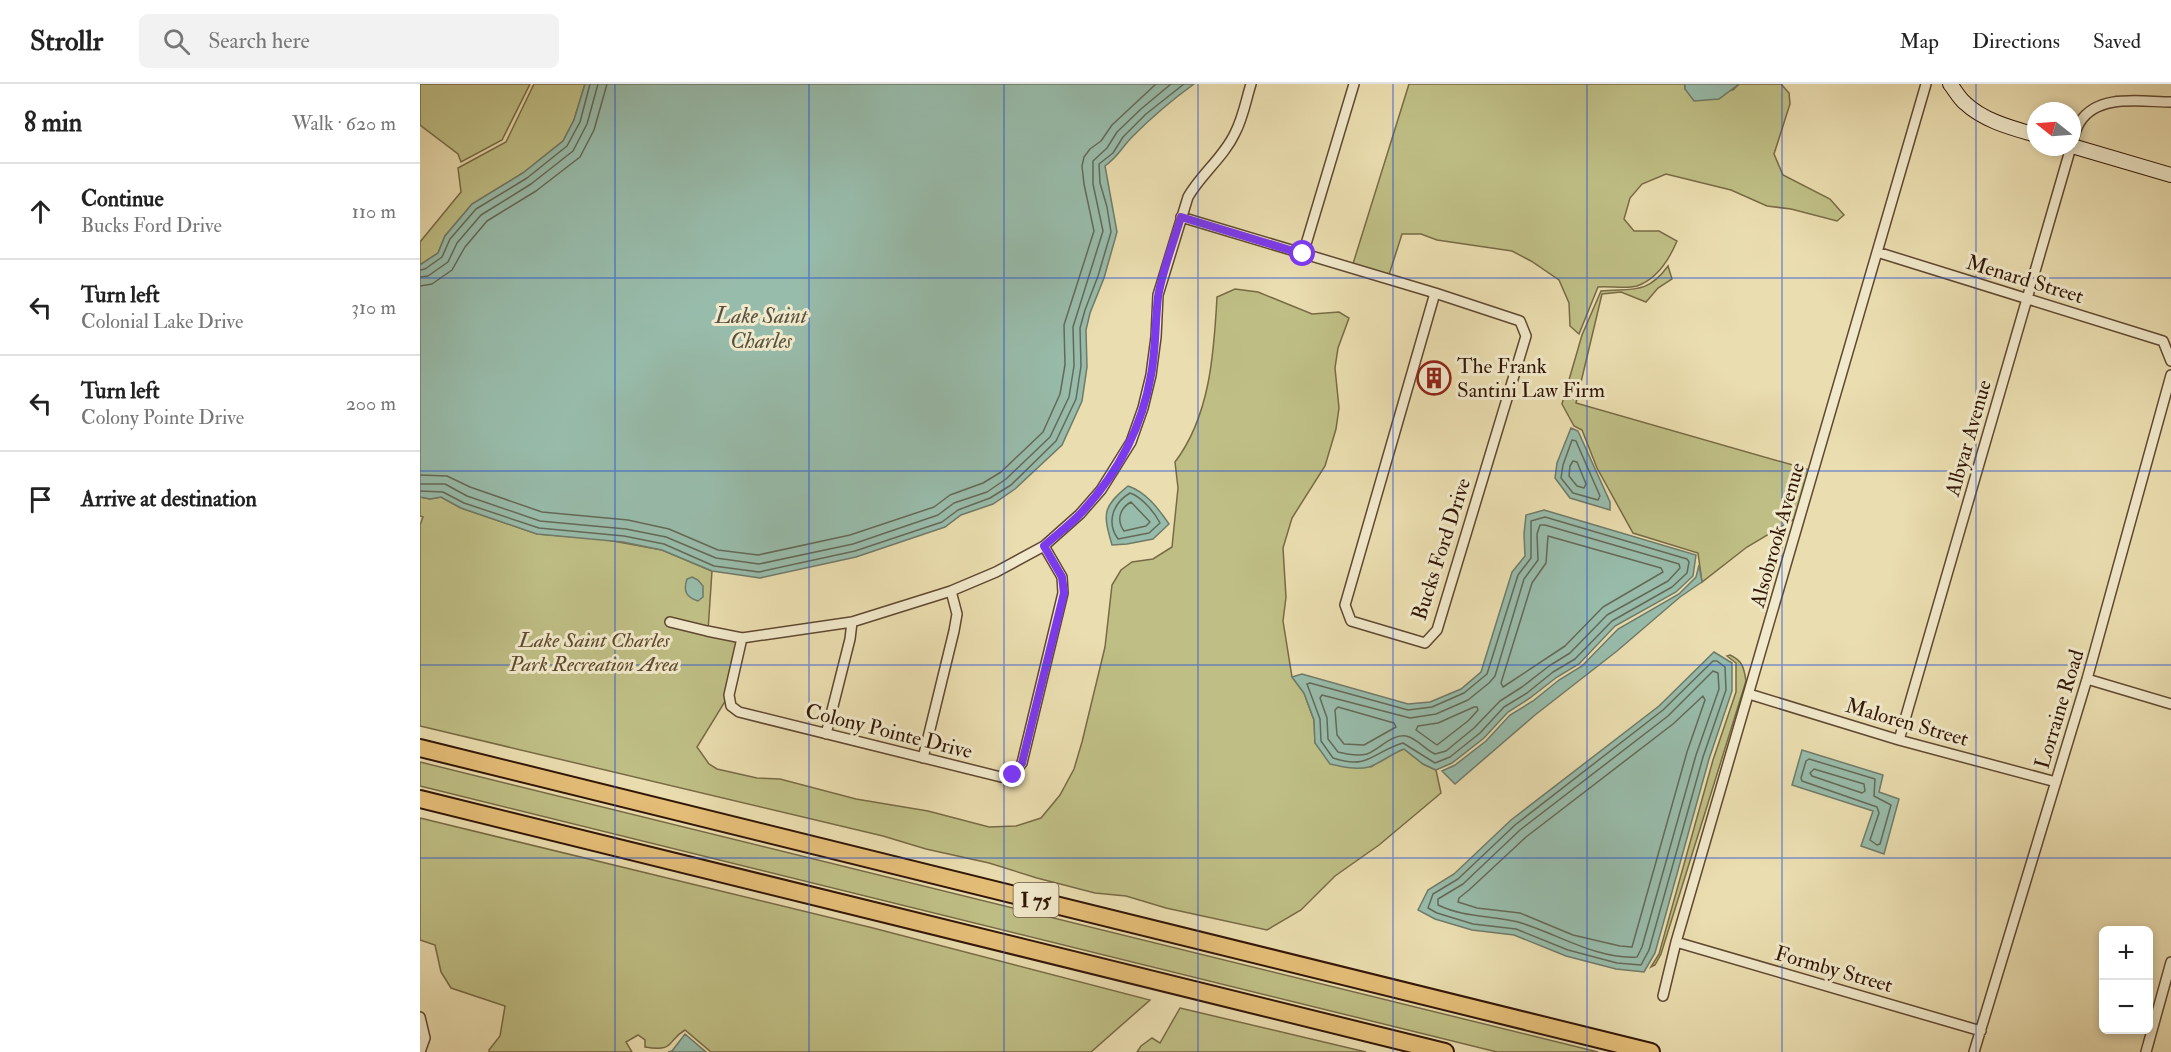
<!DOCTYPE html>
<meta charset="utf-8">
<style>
body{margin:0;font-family:"IM FELL Double Pica",serif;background:#f2f2f2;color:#222}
.controls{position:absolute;right:18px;bottom:18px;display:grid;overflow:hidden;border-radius:9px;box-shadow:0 3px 9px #0003}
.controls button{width:54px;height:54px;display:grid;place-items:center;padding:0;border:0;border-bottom:2px solid #e0e0e0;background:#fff;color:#222;font:30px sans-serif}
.compass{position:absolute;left:1607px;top:18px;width:54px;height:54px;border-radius:50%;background:#fff;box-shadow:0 3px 9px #0003;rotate:287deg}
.stop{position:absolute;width:18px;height:18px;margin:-14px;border:4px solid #7c3aed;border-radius:50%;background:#fff}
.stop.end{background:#7c3aed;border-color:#fff;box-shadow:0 2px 6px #0008}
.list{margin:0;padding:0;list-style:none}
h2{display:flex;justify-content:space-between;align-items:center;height:78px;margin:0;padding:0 24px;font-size:26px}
h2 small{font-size:20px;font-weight:400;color:#767676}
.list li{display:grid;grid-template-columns:39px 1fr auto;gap:18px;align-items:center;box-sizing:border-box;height:96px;padding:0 24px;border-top:2px solid #e0e0e0}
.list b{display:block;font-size:22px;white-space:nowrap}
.list p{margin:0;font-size:20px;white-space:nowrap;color:#767676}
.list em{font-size:20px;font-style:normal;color:#767676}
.icon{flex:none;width:33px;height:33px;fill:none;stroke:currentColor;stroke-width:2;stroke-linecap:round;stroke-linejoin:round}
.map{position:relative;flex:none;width:1751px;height:968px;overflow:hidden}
header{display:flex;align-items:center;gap:36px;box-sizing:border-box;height:84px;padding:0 30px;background:#fff;border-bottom:2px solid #e0e0e0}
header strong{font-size:28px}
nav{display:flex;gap:33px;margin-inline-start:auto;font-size:21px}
.search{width:420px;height:54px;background:#f2f2f2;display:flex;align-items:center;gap:15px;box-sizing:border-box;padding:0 21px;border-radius:9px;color:#767676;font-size:22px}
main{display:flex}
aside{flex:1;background:#fff}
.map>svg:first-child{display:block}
.green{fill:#bfbf85;stroke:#786a45;stroke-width:1.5}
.water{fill:#98bcab;stroke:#6f7a69;stroke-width:1.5}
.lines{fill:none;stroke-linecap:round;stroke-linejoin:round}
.shore{stroke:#646958;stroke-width:1.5}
.street-casing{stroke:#5f4830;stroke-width:12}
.secondary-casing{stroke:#311605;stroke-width:16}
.highway-casing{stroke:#311605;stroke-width:20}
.street{stroke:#f1e9cb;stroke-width:9}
.secondary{stroke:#f1e9cb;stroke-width:14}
.highway{stroke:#e5be78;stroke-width:16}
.route{stroke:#7c3aed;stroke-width:8}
.grid{fill:none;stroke:#1d4ed8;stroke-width:1.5;stroke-opacity:0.55}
.labels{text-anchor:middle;stroke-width:6;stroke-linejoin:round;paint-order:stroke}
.shield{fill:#f1e9cb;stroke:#6b5540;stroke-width:1.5}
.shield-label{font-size:20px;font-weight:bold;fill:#311605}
.street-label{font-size:21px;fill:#311605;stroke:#f1e9cb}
.poi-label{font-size:21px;fill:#311605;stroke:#f1e9cb;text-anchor:start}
.park-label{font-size:21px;font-style:italic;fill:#5c492b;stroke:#f1e9cb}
.water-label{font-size:22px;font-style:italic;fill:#55503f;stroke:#f1e9cb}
</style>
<header>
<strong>Strollr</strong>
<div class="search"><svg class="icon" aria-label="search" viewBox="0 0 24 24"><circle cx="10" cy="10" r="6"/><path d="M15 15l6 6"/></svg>Search here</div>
<nav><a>Map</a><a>Directions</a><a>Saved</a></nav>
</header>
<main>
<aside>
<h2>8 min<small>Walk · 620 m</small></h2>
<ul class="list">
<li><svg class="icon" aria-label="ahead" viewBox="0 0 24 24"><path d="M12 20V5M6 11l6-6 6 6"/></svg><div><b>Continue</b><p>Bucks Ford Drive</p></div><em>110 m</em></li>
<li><svg class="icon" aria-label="left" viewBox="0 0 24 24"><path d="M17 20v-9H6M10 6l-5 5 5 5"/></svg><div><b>Turn left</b><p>Colonial Lake Drive</p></div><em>310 m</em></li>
<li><svg class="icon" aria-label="left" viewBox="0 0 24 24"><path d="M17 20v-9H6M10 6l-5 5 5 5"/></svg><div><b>Turn left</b><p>Colony Pointe Drive</p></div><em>200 m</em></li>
<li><svg class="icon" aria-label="arrive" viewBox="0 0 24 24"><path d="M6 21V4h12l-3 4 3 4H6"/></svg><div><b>Arrive at destination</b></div></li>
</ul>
</aside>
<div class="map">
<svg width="1751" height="968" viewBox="0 0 1751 968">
<rect width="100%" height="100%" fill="#eaddaf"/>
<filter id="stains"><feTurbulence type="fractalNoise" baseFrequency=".00333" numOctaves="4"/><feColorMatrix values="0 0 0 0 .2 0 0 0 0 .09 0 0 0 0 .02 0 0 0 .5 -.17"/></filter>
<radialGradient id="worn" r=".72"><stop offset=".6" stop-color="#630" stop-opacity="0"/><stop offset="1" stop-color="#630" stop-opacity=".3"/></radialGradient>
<path class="green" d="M0,0H110L82,56L41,78L38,70L0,41Z
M114,0H165L154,36L143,57L103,89L52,120L25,152L18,169L0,181V158L41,108L38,84L86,58Z
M989,0H1265V5L1313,6L1319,0H1361L1369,9L1370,20L1354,70L1363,91L1410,115L1424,131L1417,137L1371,125L1347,122L1311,106L1246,90L1222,100L1210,114L1204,135L1214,147H1239L1257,157C1249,176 1237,195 1217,202C1206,205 1190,202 1178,203L1159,250L1150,242L1149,219L1139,196L1111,177L1092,167L1017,156L1001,150H982L968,194L932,183Z
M1248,182L1252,195L1238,204L1226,218L1201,208L1182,210L1156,319L1390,386L1376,434L1327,463L1282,498L1278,469L1213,449L1177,384L1162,346L1154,342L1142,320L1162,251L1181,207C1212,204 1227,211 1248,182Z
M815,205L838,208L892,230L919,228L929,234L918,264L915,284L919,324L916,345L905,382L872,434L863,464L866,513L863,537L872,593L884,609L894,636L895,659L951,683L971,670L984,665L1003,680L1016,686L1021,709L959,761L915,792L881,826L847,846L746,824L706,812L675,809L617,794L569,779L506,765L463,752L0,642V441L3,433L0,432V413L10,415L21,413L41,424L117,450L182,455L242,466L292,487L288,547L322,554L309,611L277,663L289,680L297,685L337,694L360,695L436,715L508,727L569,743L596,742L621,734L640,711L654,685L662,658L685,563L692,501L701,486L712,478L733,475L752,463L758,404L755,378C790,332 794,269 797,213Z
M1310,571C1323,577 1324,584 1326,597L1241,870L1235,881L1231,883L1239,870L1293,676L1316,608V579L1307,572Z
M0,678L1178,968H1077L0,702Z
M0,734L453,844L730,916L671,968H291L265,946C246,957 256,968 225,963V956L218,951L206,958L212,968H69V966L80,952L85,922L31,904L21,888L15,861L0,856Z
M760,924L946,968H717L721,962L732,954L740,959Z"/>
<path class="water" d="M165,0H774C752,16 732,33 713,52C701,64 699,72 685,82L697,148L684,194L670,229L666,246L667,283L662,317L642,361L595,405L573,420L541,431L525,443L436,473L340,494L292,487L242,466L203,458L117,450L41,424L21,413L10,415L0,413V181L18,169L25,152L52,120L103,89L143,57L154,36Z
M1265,0H1319L1299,15L1274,17L1265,5Z
M1151,344L1158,347L1190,418V426L1150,414L1135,394L1137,379Z
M708,402C726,408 738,424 749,440L733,455L707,460L692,461C683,430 682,423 708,402Z
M1124,426L1276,471L1273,492L1256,508L1195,542L1159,580L1137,593L1110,614L1088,628L1064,654L1032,679L1016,686L1003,680L984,665C973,669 957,681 949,683C936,686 923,683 910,680L895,659L894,636L884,609L872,593L882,590L988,620L1010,618L1041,605L1061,588L1092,488L1105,472L1104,450L1106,431Z
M1279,481L1282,498L1260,513L1197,567L1115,631L1035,700L1022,687L1035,681L1066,657L1090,631L1113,617L1139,596L1162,582L1198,545L1259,510L1276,493Z
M272,493L278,496L283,502V513L278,517C266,513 263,507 267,495Z
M1294,568L1312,579V607L1289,675L1235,869L1224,888L1196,885L1146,872L1094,851L1052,846L1015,835L998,826L1008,806L1034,790L1091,736L1239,622Z
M1382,666L1463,691L1459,708L1479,715L1464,770L1441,762L1453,727L1372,701Z
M265,950L286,968H248L252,967Z"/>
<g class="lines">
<path class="shore" d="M0,186L5,185L22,173L30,155L56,125L107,94L147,62L160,38L170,0
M0,193L8,192L28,178L37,159L61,131L111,100L153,67L167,40L178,0
M0,202L12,200L32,186L45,163L67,137L116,107L160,73L174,46L187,0
M1152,356L1156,357L1159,364L1180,412L1178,416L1153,409L1141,394L1143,381Z
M1153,377L1157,378L1166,400L1164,404L1157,402L1149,392L1150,382Z
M0,391L27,392L50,403L122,428L208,436L249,445L298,466L338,471L430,451L514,423L530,411L563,399L581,388L623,348L640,310L645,281L644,241L674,147L664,100L662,82L664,73L670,65L681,57L692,41L736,0
M0,400H25L47,412L120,437L206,445L246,453L296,474L339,480L433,460L518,431L534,419L567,408L586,395L630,353L649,313L654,282L653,243L683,147L673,100V77L687,64L697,48L721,25L751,0
M0,407L23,408L44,419L119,444L204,452L244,460L294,482L339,488L435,467L522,438L538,426L570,414L591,401L636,357L656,315L661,282L660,244L665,226L678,192L691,148L687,123L680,99L679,80L693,69L703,53L726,30L764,0
M710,409C722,413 735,429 740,439L729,449L698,455C686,438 693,419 710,409Z
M711,418L730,438L726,442L704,447C696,436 700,424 711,418Z
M1125,433L1267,475L1269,478L1267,489L1252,503L1192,537L1155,575L1133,588L1107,609L1084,623L1060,649L1030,673L1015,679L983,659C952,668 950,686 913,674L901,657L900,635L887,600L890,599L988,626L1012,623L1044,609L1067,590L1098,491L1111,474V437Z
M1120,441H1125L1242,475L1259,480L1260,484L1248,497L1187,531L1150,569L1129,582L1102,603L1080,617L1054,644L1026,667L1015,670C1005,666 997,654 986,652C971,650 960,665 947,670C938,672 926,670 918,668L908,655L907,634L900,614L902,611L990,634L1016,630L1048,616L1069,599L1075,592L1104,495L1118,476L1117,450Z
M1128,452L1241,484L1243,488L1183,523L1145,562L1083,603L1081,599L1112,499L1126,479Z
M1293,577H1297L1305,583L1306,606L1283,673L1229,866L1221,881L1197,879L1148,866L1096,845L1053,840L1017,829L1008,824L1013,810L1038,795L1095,741L1243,626Z
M1293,587L1298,589L1299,605L1276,671L1222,863L1217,873C1177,876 1134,848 1098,838C1071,831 1045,834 1018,821V815L1043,800L1100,746L1248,632Z
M1283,612L1285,616L1267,668L1212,863L1200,862L1153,851L1100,829L1057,824L1038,818L1039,814L1049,806L1106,753L1253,640Z
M918,623L974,639L976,643L944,661L924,660L917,651L915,626Z
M1054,623H1057L1058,626L1048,637L1017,661L996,646L998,642L1018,639Z
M1389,675L1455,695L1454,712L1471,721L1460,760L1457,761L1450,756L1459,729L1457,723L1382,697L1381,694L1386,677Z
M1394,685L1444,700L1445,707L1442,709L1392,692L1390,689Z"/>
<g class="street-casing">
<path id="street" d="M1652,60C1654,53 1656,44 1660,38C1678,9 1722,18 1751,18
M761,133L1015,209
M1457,168L1743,257L1751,277
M883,170L934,0
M1015,209L1100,237L1106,252L1017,546L1005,559L931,537L925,521Z
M250,538L287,547L322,554L432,538L531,507L576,488L624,462L660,430L681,406L711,358L723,324L731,291L736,253L738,211L768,113C781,90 804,73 815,49C823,34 826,16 831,0
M322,554L309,611L311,622L319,628L581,693L593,691L602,679L643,509L642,493L624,462
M1667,595L1751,620
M1329,610L1479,656L1636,698
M406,650L430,555L432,538
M1479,656L1651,63
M503,674L534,547L537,530L531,507
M1256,858L1561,947
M1243,912L1256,858L1506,0
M0,933L5,954L0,968
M1554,968L1667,595L1751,291
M1726,968L1751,878"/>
</g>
<g class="secondary-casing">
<path id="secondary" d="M1530,0C1535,6 1539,14 1545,19C1564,37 1592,44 1616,51
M1652,62L1751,91"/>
</g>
<g class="highway-casing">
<path id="highway" d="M0,664L1231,968
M0,715L1025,968"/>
</g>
<use href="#street" class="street"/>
<use href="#secondary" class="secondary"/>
<use href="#highway" class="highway"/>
</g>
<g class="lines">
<path class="route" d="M593,691L602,679L644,509L642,493L624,462C636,451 650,441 662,428C698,389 722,343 731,291C736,265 735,239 738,213C742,188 754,157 761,133L883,170"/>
</g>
<path class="grid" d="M195,0V968M389,0V968M584,0V968M778,0V968M973,0V968M1167,0V968M1362,0V968M1556,0V968M0,194H1751M0,387H1751M0,581H1751M0,774H1751"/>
<defs>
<g id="building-ring" transform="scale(1.725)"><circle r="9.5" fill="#f1e9cb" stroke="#8f2418" stroke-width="1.5"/><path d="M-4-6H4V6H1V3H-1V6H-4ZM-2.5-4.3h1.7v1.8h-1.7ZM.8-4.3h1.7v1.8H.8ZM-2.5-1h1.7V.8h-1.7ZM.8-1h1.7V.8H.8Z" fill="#8f2418"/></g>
</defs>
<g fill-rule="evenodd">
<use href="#building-ring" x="1014" y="294"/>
</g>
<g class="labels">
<rect class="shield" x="593.5" y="799" width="45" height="34" rx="4.5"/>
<g class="shield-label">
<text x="616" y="823">I 75</text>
</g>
<g class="street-label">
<text transform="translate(1605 195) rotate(17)" y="7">Menard Street</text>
<text transform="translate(1548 354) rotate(-74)" y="7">Albyar Avenue</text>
<text transform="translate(1357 451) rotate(-74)" y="7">Alsobrook Avenue</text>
<text transform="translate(1021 465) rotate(-72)" y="7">Bucks Ford Drive</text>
<text transform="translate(1639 625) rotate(-73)" y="7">Lorraine Road</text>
<text transform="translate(1487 638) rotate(16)" y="7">Maloren Street</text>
<text transform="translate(469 647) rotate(14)" y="7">Colony Pointe Drive</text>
<text transform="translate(1414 885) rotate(16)" y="7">Formby Street</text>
</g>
<g class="poi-label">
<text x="1037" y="289">The Frank<tspan x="1037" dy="24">Santini Law Firm</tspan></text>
</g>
<g class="park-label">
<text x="174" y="563">Lake Saint Charles<tspan x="174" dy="24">Park Recreation Area</tspan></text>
</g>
<g class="water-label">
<text x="341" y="239">Lake Saint<tspan x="341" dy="25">Charles</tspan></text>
</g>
</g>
<rect width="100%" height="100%" filter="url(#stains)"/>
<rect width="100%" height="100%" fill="url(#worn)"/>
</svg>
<div class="controls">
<button>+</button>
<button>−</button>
</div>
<svg class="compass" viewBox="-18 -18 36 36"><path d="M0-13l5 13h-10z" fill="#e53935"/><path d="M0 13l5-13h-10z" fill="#767676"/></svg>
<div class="stop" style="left:883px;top:170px"></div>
<div class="stop end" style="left:593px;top:691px"></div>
</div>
</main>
